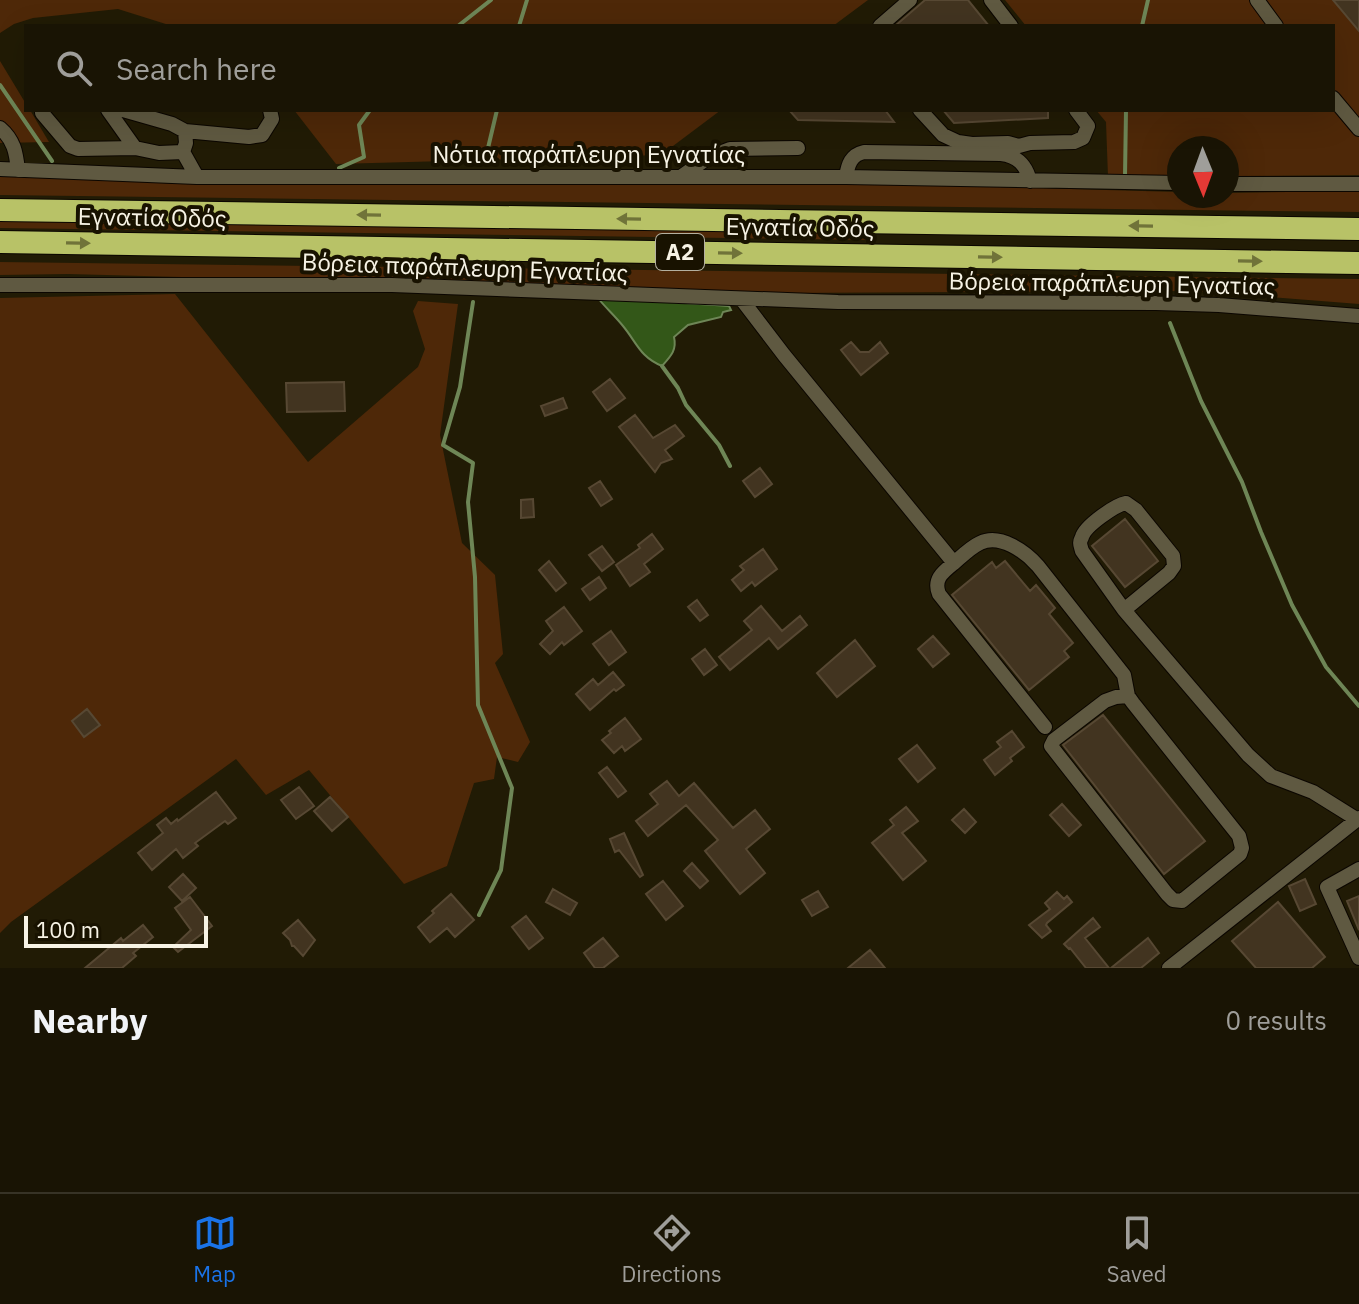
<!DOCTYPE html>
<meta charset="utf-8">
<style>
body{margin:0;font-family:"IBM Plex Sans",sans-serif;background:#221d0e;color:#f1f3f6}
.compass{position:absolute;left:1167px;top:136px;width:72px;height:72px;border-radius:50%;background:#191404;box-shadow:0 8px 32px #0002;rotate:179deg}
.scale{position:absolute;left:24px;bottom:20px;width:184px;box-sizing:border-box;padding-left:8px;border:4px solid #f7f3e5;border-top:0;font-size:22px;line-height:28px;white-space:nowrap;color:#f7f3e5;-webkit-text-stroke:6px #181200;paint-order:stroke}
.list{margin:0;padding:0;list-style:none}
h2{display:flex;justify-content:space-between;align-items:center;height:104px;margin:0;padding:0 32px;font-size:34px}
h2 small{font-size:26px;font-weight:400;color:#9f9e9a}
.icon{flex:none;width:44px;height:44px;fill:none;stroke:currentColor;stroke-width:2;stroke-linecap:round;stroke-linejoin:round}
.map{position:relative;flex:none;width:1359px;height:968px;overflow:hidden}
.search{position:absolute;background:#191404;box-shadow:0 8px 32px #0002;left:24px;right:24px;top:24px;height:88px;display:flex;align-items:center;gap:20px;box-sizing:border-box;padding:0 28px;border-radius:0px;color:#9f9e9a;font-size:30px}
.sheet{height:224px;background:#191404}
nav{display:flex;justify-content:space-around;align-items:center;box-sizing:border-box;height:112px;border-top:2px solid #373326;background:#191404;font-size:22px;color:#9f9e9a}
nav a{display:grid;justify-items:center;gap:4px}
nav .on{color:#1a73e8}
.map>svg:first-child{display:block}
.green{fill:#4e2808}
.water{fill:#335718;stroke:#6e8656;stroke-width:2}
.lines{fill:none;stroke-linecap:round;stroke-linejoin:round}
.stream{stroke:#6e8656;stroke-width:4}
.building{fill:#423420;stroke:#574833;stroke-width:2}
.minor-casing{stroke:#0b0600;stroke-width:16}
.highway-casing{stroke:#0b0600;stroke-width:24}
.minor{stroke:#5f5941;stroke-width:14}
.highway{stroke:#b8c267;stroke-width:22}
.oneway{fill:#707339}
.labels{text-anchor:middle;stroke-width:8;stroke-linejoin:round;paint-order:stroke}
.shield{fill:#181200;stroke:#b4b0a0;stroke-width:2}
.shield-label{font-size:22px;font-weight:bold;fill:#f7f3e5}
.street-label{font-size:24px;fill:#f7f3e5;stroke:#181200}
</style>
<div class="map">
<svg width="1359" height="968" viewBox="0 0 1359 968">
<rect width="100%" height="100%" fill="#211b05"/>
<path class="green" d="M0,0H868L833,26H192L169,25L118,9L33,18L14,24L0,33Z
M1005,0H1359V175L1227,176V148H1179V177H1108L1106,122L1096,110H1333V26H1026Z
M0,61L26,104V110H30L49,142L0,143Z
M294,110H721L661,155L336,164Z
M0,173L179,184L405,181L849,183L1179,192V196H1227V193L1359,191V212L0,195Z
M0,221L875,233V240L0,228Z
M0,262L1359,279V304L1191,291L780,293L68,274L0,275Z
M175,294L308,462L418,367L425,349L413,311L418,301L458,304L440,435L462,543L495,575L503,654L495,663L530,742L518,762L497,757L494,779L474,783L447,866L404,884L309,770L266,795L236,759L11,922L0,933V298Z"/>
<path class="water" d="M597,297L729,306L731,310L723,312L721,317L688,325L674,337C677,350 671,356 662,366C640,357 637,343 623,326C615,316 605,307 597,297Z"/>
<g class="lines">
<path class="stream" d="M458,26L491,0
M519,26L527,0
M1142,26L1148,0
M0,85L52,161
M488,148L497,110
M339,168L364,157L359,125L370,110
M1125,176L1126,110
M473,302L460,387L443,445L473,463L468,502L475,577L478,705L512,788L501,870L479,915
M1170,323L1201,401L1242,482L1261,532L1292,605L1326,667L1359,706
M662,366L678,388L686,405L719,445L730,466"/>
</g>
<path class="building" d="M925,0H968L989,26H895Z
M1333,0H1359V31Z
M789,110H885L894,122L798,120Z
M943,110H1048V118L954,123Z
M851,342L860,352H869L880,342L888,353L861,375L841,350Z
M610,379L625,398L607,411L593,392Z
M344,382L345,411L287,412L286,383Z
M563,398L567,408L545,416L541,406Z
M635,415L653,438L675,425L684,436L665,450L672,459L661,463L655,472L619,427Z
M760,468L772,484L755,497L743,481Z
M600,481L612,499L601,506L589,488Z
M533,499L534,517L521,518V500Z
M1125,519L1158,561L1125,587L1092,546Z
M652,534L663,549L644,564L650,572L630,586L616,565L640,548L638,545Z
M602,546L614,562L602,571L589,555Z
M763,549L777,569L755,586L752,582L741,591L732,580L744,570L740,566Z
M549,561L566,583L556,591L539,570Z
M1005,561L1030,591L1036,585L1055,608L1049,614L1073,643L1064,651L1069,657L1029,690L952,595L992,562L996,568Z
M599,577L606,588L590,600L582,589Z
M697,600L708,615L700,621L688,607Z
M761,606L782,631L800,616L807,625L778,649L769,638L730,670L719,657L752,630L744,621Z
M564,607L582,631L564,645L562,642L550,654L540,644L553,631L546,621Z
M611,631L626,652L609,665L593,644Z
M933,636L949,654L933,667L918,649Z
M855,640L875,666L837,697L817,673Z
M705,649L717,665L704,675L692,659Z
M613,672L624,685L616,691L614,689L590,710L576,694L593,679L598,685Z
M87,709L100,725L84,737L72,721Z
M1103,715L1205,841L1164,874L1063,745Z
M625,718L641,739L625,751L622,746L614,753L602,740L611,733L609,731Z
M1012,731L1024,747L1010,758L1012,761L995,775L984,760L1001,747L997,742Z
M917,745L935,768L918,782L899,759Z
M607,767L626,791L618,797L599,773Z
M667,781L679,796L694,783L733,828L755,810L770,829L746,849L765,873L740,894L705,851L718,840L686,805L648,836L636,821L658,804L650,794Z
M299,787L314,806L296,819L281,800Z
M216,792L236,818L228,824L225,821L195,843L198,846L183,858L176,849L152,870L138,853L163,833L157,825L166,818L171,824L177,819L178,821Z
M330,797L348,817L332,831L314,811Z
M1062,804L1081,825L1069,836L1050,815Z
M906,807L918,821L902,833L926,861L903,880L872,843L894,825L890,820Z
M964,809L976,822L965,833L952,820Z
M624,833L643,875L640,877L619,850L615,852L610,839Z
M692,863L708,881L700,888L684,871Z
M183,874L196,888L182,901L169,887Z
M1305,879L1316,904L1300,911L1289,886Z
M663,881L683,906L666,920L646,894Z
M553,889L577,903L570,915L546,902Z
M818,891L828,907L812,916L802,900Z
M1057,892L1064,899L1067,896L1072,902L1047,923L1046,925L1051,931L1042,938L1029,925L1050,909L1045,903Z
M451,894L474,920L455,937L447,928L430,942L418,927L434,913L432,911Z
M1359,896V930L1347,901Z
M190,897L212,926L178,952L173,947L191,930L175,908Z
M1278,902L1325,957L1312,968H1256L1232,941Z
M526,916L543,938L529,949L512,927Z
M1093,918L1100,927L1085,938L1109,968H1086L1070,948L1069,949L1064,944Z
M298,920L315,940L303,956L294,946H292L290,940L283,933Z
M143,925L153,937L133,953L136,956L122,968H85L121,938L123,941Z
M603,938L618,956L603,968H595L584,953Z
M1148,938L1159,953L1141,968H1111Z
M870,950L885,968H848Z"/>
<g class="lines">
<g class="minor-casing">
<path id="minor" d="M991,0L1011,26
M1257,0L1276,26
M880,26L910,0
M1333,98L1359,129
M42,110V113L70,146L78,149L135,148L159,153L183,152
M108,110L135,148
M123,110L172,124L185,131L249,137L262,135L272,119L270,110
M920,110L943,135L958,142L972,144L1008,143L1019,146L1030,143L1074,142L1083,138L1088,126L1076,110
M0,128C14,140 16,152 18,170
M185,131L186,143L183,152L197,177
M0,169L197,177H846L1179,183
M682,176L709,157L730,149L798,148
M846,177C848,164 851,155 864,152L1001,154C1018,156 1026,165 1030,181
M1227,184H1359
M0,285H392L838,302L1156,303L1219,305L1359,316
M742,300L784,355L954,563C962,556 971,547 980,543C1000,533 1026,552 1038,566L1124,675L1128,696L1133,703L1239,836L1242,848L1240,854L1182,901L1173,900L1167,894L1051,746L1054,740L1105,701L1116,697L1128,696
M954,563C943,572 933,579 939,594L1045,727
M1124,610L1169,573L1174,566L1173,556L1136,510L1126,503C1115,505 1085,526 1082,537C1079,543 1080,544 1082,551L1124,610L1248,755L1271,776L1313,792L1358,820
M1359,869L1327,887L1359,958
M1169,968L1359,818"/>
</g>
<g class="highway-casing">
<path id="highway" d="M0,210L1359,229
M0,242L1359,263"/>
</g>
<use href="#minor" class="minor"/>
<use href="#highway" class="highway"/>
</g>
<defs><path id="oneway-solid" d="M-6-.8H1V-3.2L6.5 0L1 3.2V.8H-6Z" transform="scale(2)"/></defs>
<g class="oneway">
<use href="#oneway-solid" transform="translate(369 215) rotate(-179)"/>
<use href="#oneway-solid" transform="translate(629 219) rotate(-179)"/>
<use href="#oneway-solid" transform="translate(1141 226) rotate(-179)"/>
<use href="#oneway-solid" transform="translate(78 243) rotate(1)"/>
<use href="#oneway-solid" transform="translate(730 253) rotate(1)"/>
<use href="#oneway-solid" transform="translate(990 257) rotate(1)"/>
<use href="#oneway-solid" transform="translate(1250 261) rotate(1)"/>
</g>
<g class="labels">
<rect class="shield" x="656" y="234" width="48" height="36" rx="6"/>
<g class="shield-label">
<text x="680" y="260">Α2</text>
</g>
<g class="street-label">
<text x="589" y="163">Νότια παράπλευρη Εγνατίας</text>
<text transform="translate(152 218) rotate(1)" y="8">Εγνατία Οδός</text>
<text transform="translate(800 228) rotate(1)" y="8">Εγνατία Οδός</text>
<text transform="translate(465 268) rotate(2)" y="8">Βόρεια παράπλευρη Εγνατίας</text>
<text transform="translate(1112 284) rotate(1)" y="8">Βόρεια παράπλευρη Εγνατίας</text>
</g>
</g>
</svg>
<svg class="compass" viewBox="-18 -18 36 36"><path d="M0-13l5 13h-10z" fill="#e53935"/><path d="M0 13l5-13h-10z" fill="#9f9e9a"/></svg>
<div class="scale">100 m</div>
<div class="search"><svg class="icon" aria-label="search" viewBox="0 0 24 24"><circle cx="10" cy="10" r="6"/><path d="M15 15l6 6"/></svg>Search here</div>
</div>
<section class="sheet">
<h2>Nearby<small>0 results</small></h2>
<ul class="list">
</ul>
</section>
<nav>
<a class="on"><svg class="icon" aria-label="map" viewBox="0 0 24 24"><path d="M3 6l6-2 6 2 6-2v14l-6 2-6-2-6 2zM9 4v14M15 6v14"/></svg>Map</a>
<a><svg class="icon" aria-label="directions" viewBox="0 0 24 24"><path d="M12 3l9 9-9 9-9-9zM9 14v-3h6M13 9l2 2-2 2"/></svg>Directions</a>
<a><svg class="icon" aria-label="saved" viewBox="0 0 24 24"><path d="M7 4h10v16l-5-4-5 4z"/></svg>Saved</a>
</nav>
